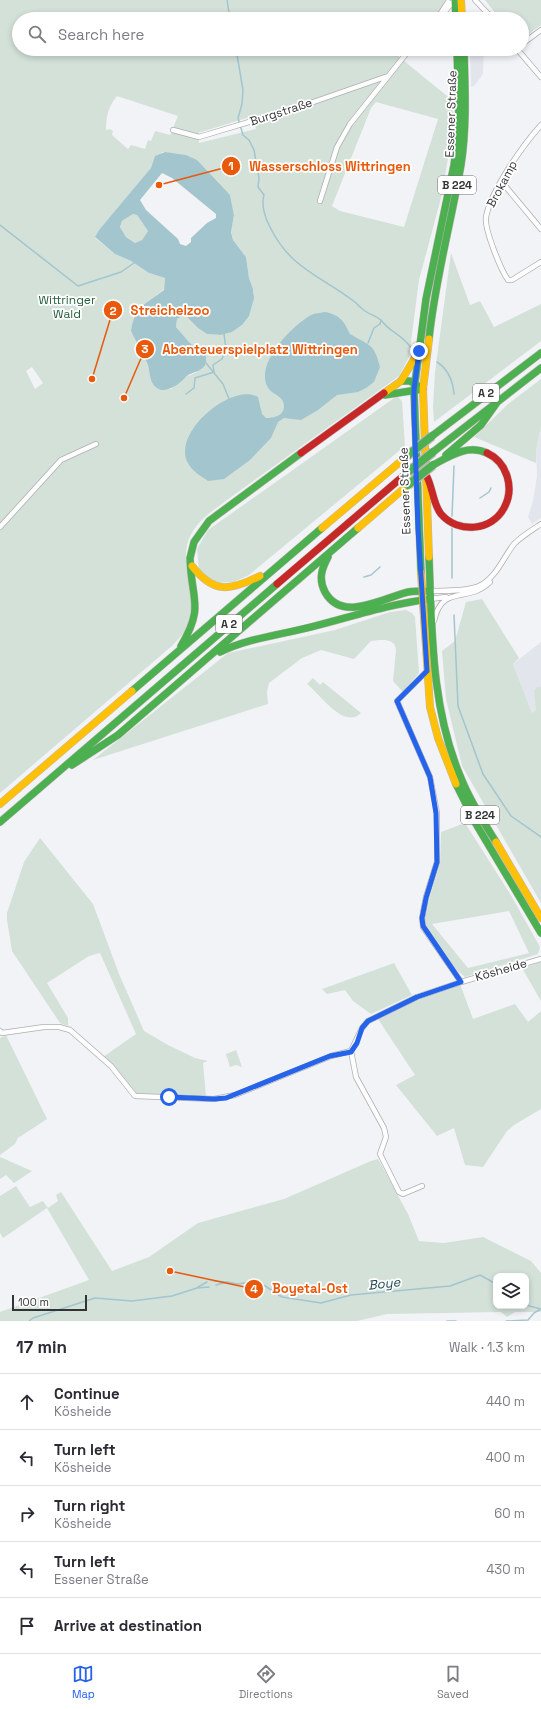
<!DOCTYPE html>
<meta charset="utf-8">
<style>
body{margin:0;font-family:"Space Grotesk",sans-serif;background:#f7f7f7;color:#2b2b33}
.controls{position:absolute;right:12px;bottom:12px;display:grid;overflow:hidden;border-radius:8px;box-shadow:0 2px 6px #0003}
.controls button{width:36px;height:36px;display:grid;place-items:center;padding:0;border:0;border-bottom:1px solid #e1e1e2;background:#fff;color:#2b2b33;font:20px sans-serif}
.scale{position:absolute;left:12px;bottom:10px;width:75px;box-sizing:border-box;padding-left:4px;border:2px solid #333436;border-top:0;font-size:11px;line-height:14px;white-space:nowrap;color:#333436;-webkit-text-stroke:3px #fff;paint-order:stroke}
.stop{position:absolute;width:12px;height:12px;margin:-9px;border:3px solid #2563eb;border-radius:50%;background:#fff}
.stop.end{background:#2563eb;border-color:#fff;box-shadow:0 1px 4px #0008}
.list{margin:0;padding:0;list-style:none}
h2{display:flex;justify-content:space-between;align-items:center;height:52px;margin:0;padding:0 16px;font-size:17px}
h2 small{font-size:13px;font-weight:400;color:#7c7c81}
.list li{display:grid;grid-template-columns:26px 1fr auto;gap:12px;align-items:center;box-sizing:border-box;height:56px;padding:0 16px;border-top:1px solid #e1e1e2}
.list b{display:block;font-size:15px;white-space:nowrap}
.list p{margin:0;font-size:13px;white-space:nowrap;color:#7c7c81}
.list em{font-size:13px;font-style:normal;color:#7c7c81}
.icon{flex:none;width:22px;height:22px;fill:none;stroke:currentColor;stroke-width:2;stroke-linecap:round;stroke-linejoin:round}
.map{position:relative;flex:none;width:541px;height:1321px;overflow:hidden}
.search{position:absolute;background:#fff;box-shadow:0 2px 6px #0003;left:12px;right:12px;top:12px;height:44px;display:flex;align-items:center;gap:10px;box-sizing:border-box;padding:0 14px;border-radius:22px;color:#7c7c81;font-size:15px}
.sheet{height:332px;background:#fff}
nav{display:flex;justify-content:space-around;align-items:center;box-sizing:border-box;height:56px;border-top:1px solid #e1e1e2;background:#fff;font-size:11px;color:#7c7c81}
nav a{display:grid;justify-items:center;gap:2px}
nav .on{color:#2563eb}
.map>svg:first-child{display:block}
.built{fill:#e2e5ec}
.green{fill:#d3e1d9;fill-rule:evenodd}
.water{fill:#a3c5cd;fill-rule:evenodd}
.lines{fill:none;stroke-linecap:round;stroke-linejoin:round}
.stream{stroke:#a3c5cd;stroke-width:1.5}
.street-casing{stroke:#aeafb1;stroke-width:6}
.fast-casing{stroke:#c1b5b4;stroke-width:8}
.slow-casing{stroke:#c1b5b4;stroke-width:8}
.jam-casing{stroke:#c1b5b4;stroke-width:8}
.street{stroke:#fdfdfe;stroke-width:4.5}
.fast{stroke:#4caf50;stroke-width:7}
.slow{stroke:#ffc107;stroke-width:7}
.jam{stroke:#c62828;stroke-width:7}
.fast-bridge-casing{stroke:#c1b5b4;stroke-width:10;stroke-linecap:butt}
.fast-bridge{stroke:#4caf50;stroke-width:8}
.route{stroke:#2563eb;stroke-width:5}
.labels{text-anchor:middle;stroke-width:3.5;stroke-linejoin:round;paint-order:stroke}
.shield{fill:#fff;stroke:#707172;stroke-width:1}
.shield-label{font-size:11px;font-weight:bold;fill:#333436}
.street-label{font-size:12px;fill:#333436;stroke:#fff}
.park-label{font-size:12px;fill:#255e3c;stroke:#fff}
.water-label{font-size:13px;font-style:italic;fill:#1a464e;stroke:#fff}
.leader{fill:none;stroke:#e8590c;stroke-width:1.5}
.callout-dot{fill:#e8590c;stroke:#fff;stroke-width:1.5}
.mark-label{font-size:12px;text-anchor:middle;font-weight:bold;fill:#fff}
.callout-label{font-size:13px;text-anchor:middle;font-weight:bold;fill:#e8590c;stroke:#fff;stroke-width:3.5;stroke-linejoin:round;paint-order:stroke}
</style>
<div class="map">
<svg width="541" height="1321" viewBox="0 0 541 1321">
<rect width="100%" height="100%" fill="#f2f3f6"/>
<path class="built" d="M470,49H484L483,74L474,86L471,87Z
M541,426V518L532,524L528,517L533,501L537,476L536,450Z
M541,642V687H537L534,690L537,710L532,713L513,664Z"/>
<path class="green" d="M0,0H445L440,11L433,19H19V49H404L398,56L452,100L454,124L441,198L419,280L409,357L399,376L227,500C215,509 201,518 193,531C173,562 203,596 187,628C184,634 178,639 173,645L0,793ZM117,96L178,116L170,135L155,131L151,141L148,140L145,149L131,145L128,149L112,135L113,131L110,129L106,130C106,117 108,107 117,96ZM376,102L438,119L404,227L340,211L332,206L371,108ZM253,116L256,129L199,143L198,133ZM162,152L186,155L230,195L234,215L231,231L233,240L246,257L249,278L253,289L254,294L242,325L232,332L221,335L207,334L198,328L185,315L177,319L176,327L189,342L202,353L197,372L186,377L171,389L165,390L156,387L152,380L143,352L131,331C134,307 148,303 164,289L165,278L149,273L131,261L115,254L95,238L99,230L147,174ZM32,367L43,383L35,389L26,371Z
M485,0H541V25L522,39V19H500Z
M133,214L137,215L148,231L142,240L135,243L126,237L120,227L122,221Z
M451,253L470,305L480,301L494,327L541,304V341L434,422L433,407L435,372Z
M541,379V426L536,450V463L474,437L508,404Z
M397,396L402,401L405,446L249,575L234,582L212,583L199,570L197,549L208,530Z
M482,599L519,658L513,664L532,713L536,710L534,690L537,687H541V903L462,766L446,699L442,651L455,641L466,602Z
M406,610L412,613L415,617L419,673L403,692L393,681L396,650C395,637 380,640 371,641L354,659L321,650L302,658L269,683L267,692L268,704L93,760L228,653L335,630L390,612Z
M313,678L320,685L323,682L361,713C344,730 321,695 307,684Z
M465,823L512,897L540,947L538,954L465,977C451,967 424,933 424,916L440,863L441,832ZM509,911L529,953L468,968L432,924Z
M40,838L93,904L119,974L144,1031L168,1045L195,1058L208,1061L203,1063L206,1097L136,1093L103,1057L136,1034L100,953L89,956L47,983L68,1018V1026L60,1023L12,951L7,920V913L24,862Z
M541,962V1001L522,968Z
M394,963L412,995L371,1014L353,1001L345,990L327,994L322,989Z
M460,984L473,1019L515,1004L528,1022L541,1011V1109L514,1125L507,1131L483,1167L465,1165L454,1128L437,1136L396,1085L415,1075L378,1019L416,1000Z
M6,1035L47,1119L18,1138L15,1144L0,1155V1038Z
M236,1050L242,1067L236,1065L230,1067L226,1054Z
M0,1157L32,1171L14,1183L6,1175L0,1179Z
M378,1159L408,1214L419,1241L444,1243L483,1237L531,1261L541,1273V1312H515L507,1317L501,1312L387,1314L357,1321H0V1312L89,1280L47,1208L3,1238L0,1233V1196L16,1186L30,1207L43,1201L48,1208L58,1201L56,1195L61,1192L112,1271L149,1257L198,1223L284,1199L371,1161ZM496,1276H526V1306H496Z"/>
<path class="water" d="M165,152L186,155L197,160L230,195L234,215L231,232L233,240L246,257L249,278L253,289L254,298L249,316L242,325L232,332L221,335L207,334L198,328L185,315L177,319L176,327L189,342L206,356V363C202,373 191,371 185,378C177,386 162,397 153,384C149,378 150,368 146,361C142,350 136,342 131,331C134,307 147,303 164,290L165,278L149,273L131,261L115,254L95,237L99,230L151,168L155,156ZM162,173L172,178L216,214V218L207,223L191,238V242L186,246L180,244L178,239L146,210L140,200ZM133,214L137,215L148,231L142,240L135,243L126,237L120,227L122,221Z
M325,312C340,315 344,321 350,334C370,346 374,343 380,367L374,382L366,388L358,392L337,395L318,410L301,420L284,418L278,422L271,438L250,460L224,479L208,481C201,476 192,471 188,463C171,434 231,382 258,397L262,414L266,418C274,418 284,416 284,406C284,395 271,395 267,386C256,362 292,326 311,315C315,313 321,313 325,312Z"/>
<g class="lines">
<path class="stream" d="M227,0L230,19
M236,49L243,90L242,104L238,118L243,135L249,140L254,150L259,178L258,187L264,195C261,205 265,218 270,227C291,270 322,276 356,303C359,306 362,309 365,311C371,315 376,316 381,320L380,324L374,328L368,343
M0,225L78,286L121,272L134,263
M381,320C389,332 402,334 412,349
M437,362C448,369 453,382 454,394
M206,363L223,384L229,399
M186,394L194,388L195,378L214,372L213,365L222,359L226,349L224,334
M480,498L489,492L491,488
M452,516L454,466
M452,528V578
M364,577L371,575L380,567
M454,615L458,706L483,774L511,816L541,837
M214,1281L226,1282
M216,1285L227,1282L238,1284L250,1282L262,1284L282,1297L321,1303L351,1295L450,1286L480,1275L496,1284
M198,1287L207,1282
M526,1305L541,1309
M29,1321L33,1318L95,1298L132,1301L172,1296L197,1288L209,1287
M447,1321H456
M506,1321L528,1320L534,1313L541,1309"/>
<g class="street-casing">
<path id="street" d="M475,0L493,19
M437,19L448,2
M439,19L454,0
M445,19L449,17L455,19
M522,44L541,30
M517,49L541,77
M541,125C523,145 491,190 486,217C484,229 501,270 508,280H512L541,262
M173,130L199,137L299,107L388,76
M501,181L541,229
M320,201L337,147L350,124L410,49
M0,527L61,460L96,444
M430,591C445,590 465,592 479,586C496,578 503,558 514,544C522,536 532,530 541,524
M430,599L446,597
M434,621C442,583 468,604 490,582
M427,671L397,701L430,777L437,813V862L426,897L422,918L423,927L461,982
M0,1031L2,1033L44,1027H59L70,1030L111,1066L135,1096L214,1099L235,1095L331,1056L351,1051L362,1028L368,1021L417,997L461,982L541,959
M351,1051L356,1077L384,1128L386,1137L380,1154L399,1192L403,1194L422,1186"/>
</g>
<g class="fast-casing">
<path id="fast" d="M455,0L456,19
M429,339C435,280 451,223 461,165C467,127 465,87 464,49
M401,381H410L423,389
M385,395L423,389
M432,436L541,353
M433,452L541,368
M446,455L481,425L496,404
M433,465C450,456 467,444 487,453
M328,557C322,568 318,579 325,592C342,623 383,598 408,592C415,591 423,591 430,591
M429,557C432,631 431,708 461,778C470,801 483,821 496,842
M421,573L414,390L426,299L454,165L459,123L457,49
M181,646C205,606 191,600 190,558L194,542L209,521L301,453
M220,652C249,638 280,635 311,627C351,617 389,604 430,599
M132,691L322,528
M72,765L118,735L358,528
M456,784L476,824L541,933
M0,822L277,584"/>
</g>
<g class="slow-casing">
<path id="slow" d="M461,0L462,19
M429,339L423,389L429,557
M384,393L401,381L419,351
M322,528L407,456
M358,528L408,485
M192,566C214,594 230,591 260,576
M421,573L430,707L438,738L456,784
M0,804L132,691
M496,842L541,918"/>
</g>
<g class="jam-casing">
<path id="jam" d="M301,453L384,393
M427,477C433,489 433,504 441,514C458,534 492,531 504,508C515,488 507,462 487,453
M277,584L408,472"/>
</g>
<use href="#street" class="street"/>
<use href="#fast" class="fast"/>
<use href="#slow" class="slow"/>
<use href="#jam" class="jam"/>
<g class="fast-bridge-casing">
<path id="fast-bridge" d="M407,456L432,436
M408,472L433,452
M408,485L433,465"/>
</g>
<use href="#fast-bridge" class="fast-bridge"/>
</g>
<g class="lines">
<path class="route" d="M169,1097L214,1099L226,1098L330,1056L351,1052L357,1043L362,1028L368,1021L417,997L461,982L423,926L422,918L426,898L437,862L436,813L430,777L397,701L427,671L418,529L414,413V390L419,351"/>
</g>
<g class="labels">
<g class="shield">
<rect x="438" y="176" width="38" height="18" rx="3"/>
<rect x="473" y="384" width="26" height="18" rx="3"/>
<rect x="216" y="615" width="26" height="18" rx="3"/>
<rect x="461" y="806" width="38" height="18" rx="3"/>
</g>
<g class="shield-label">
<text x="457" y="189">B 224</text>
<text x="486" y="397">A 2</text>
<text x="229" y="628">A 2</text>
<text x="480" y="819">B 224</text>
</g>
<g class="street-label">
<text transform="translate(281 112) rotate(-18)" y="4">Burgstraße</text>
<text transform="translate(451 114) rotate(-88)" y="4">Essener Straße</text>
<text transform="translate(502 184) rotate(-62)" y="4">Brokamp</text>
<text transform="translate(405 491) rotate(-92)" y="4">Essener Straße</text>
<text transform="translate(501 970) rotate(-16)" y="4">Kösheide</text>
</g>
<g class="park-label">
<text x="67" y="304">Wittringer<tspan x="67" dy="14">Wald</tspan></text>
</g>
<g class="water-label">
<text transform="translate(384 1283) rotate(-6)" y="5">Boye</text>
</g>
</g>
<path class="leader" d="M159 185L231 166M92 379L113 310M124 398L145 349M170 1271L254 1289"/>
<g class="callout-dot">
<circle cx="159" cy="185" r="4"/>
<circle cx="92" cy="379" r="4"/>
<circle cx="124" cy="398" r="4"/>
<circle cx="170" cy="1271" r="4"/>
<circle cx="231" cy="166" r="10"/>
<circle cx="113" cy="310" r="10"/>
<circle cx="145" cy="349" r="10"/>
<circle cx="254" cy="1289" r="10"/>
</g>
<g class="mark-label">
<text x="231" y="170">1</text>
<text x="113" y="315">2</text>
<text x="145" y="353">3</text>
<text x="254" y="1293">4</text>
</g>
<g class="callout-label">
<text x="330" y="171">Wasserschloss Wittringen</text>
<text x="170" y="315">Streichelzoo</text>
<text x="260" y="354">Abenteuerspielplatz Wittringen</text>
<text x="310" y="1293">Boyetal-Ost</text>
</g>
</svg>
<div class="controls">
<button><svg class="icon" aria-label="layers" viewBox="0 0 24 24"><path d="M12 4l9 5-9 5-9-5zM3 14l9 5 9-5"/></svg></button>
</div>
<div class="scale">100 m</div>
<div class="stop" style="left:169px;top:1097px"></div>
<div class="stop end" style="left:419px;top:351px"></div>
<div class="search"><svg class="icon" aria-label="search" viewBox="0 0 24 24"><circle cx="10" cy="10" r="6"/><path d="M15 15l6 6"/></svg>Search here</div>
</div>
<section class="sheet">
<h2>17 min<small>Walk · 1.3 km</small></h2>
<ul class="list">
<li><svg class="icon" aria-label="ahead" viewBox="0 0 24 24"><path d="M12 20V5M6 11l6-6 6 6"/></svg><div><b>Continue</b><p>Kösheide</p></div><em>440 m</em></li>
<li><svg class="icon" aria-label="left" viewBox="0 0 24 24"><path d="M17 20v-9H6M10 6l-5 5 5 5"/></svg><div><b>Turn left</b><p>Kösheide</p></div><em>400 m</em></li>
<li><svg class="icon" aria-label="right" viewBox="0 0 24 24"><path d="M7 20v-9h11M14 6l5 5-5 5"/></svg><div><b>Turn right</b><p>Kösheide</p></div><em>60 m</em></li>
<li><svg class="icon" aria-label="left" viewBox="0 0 24 24"><path d="M17 20v-9H6M10 6l-5 5 5 5"/></svg><div><b>Turn left</b><p>Essener Straße</p></div><em>430 m</em></li>
<li><svg class="icon" aria-label="arrive" viewBox="0 0 24 24"><path d="M6 21V4h12l-3 4 3 4H6"/></svg><div><b>Arrive at destination</b></div></li>
</ul>
</section>
<nav>
<a class="on"><svg class="icon" aria-label="map" viewBox="0 0 24 24"><path d="M3 6l6-2 6 2 6-2v14l-6 2-6-2-6 2zM9 4v14M15 6v14"/></svg>Map</a>
<a><svg class="icon" aria-label="directions" viewBox="0 0 24 24"><path d="M12 3l9 9-9 9-9-9zM9 14v-3h6M13 9l2 2-2 2"/></svg>Directions</a>
<a><svg class="icon" aria-label="saved" viewBox="0 0 24 24"><path d="M7 4h10v16l-5-4-5 4z"/></svg>Saved</a>
</nav>
